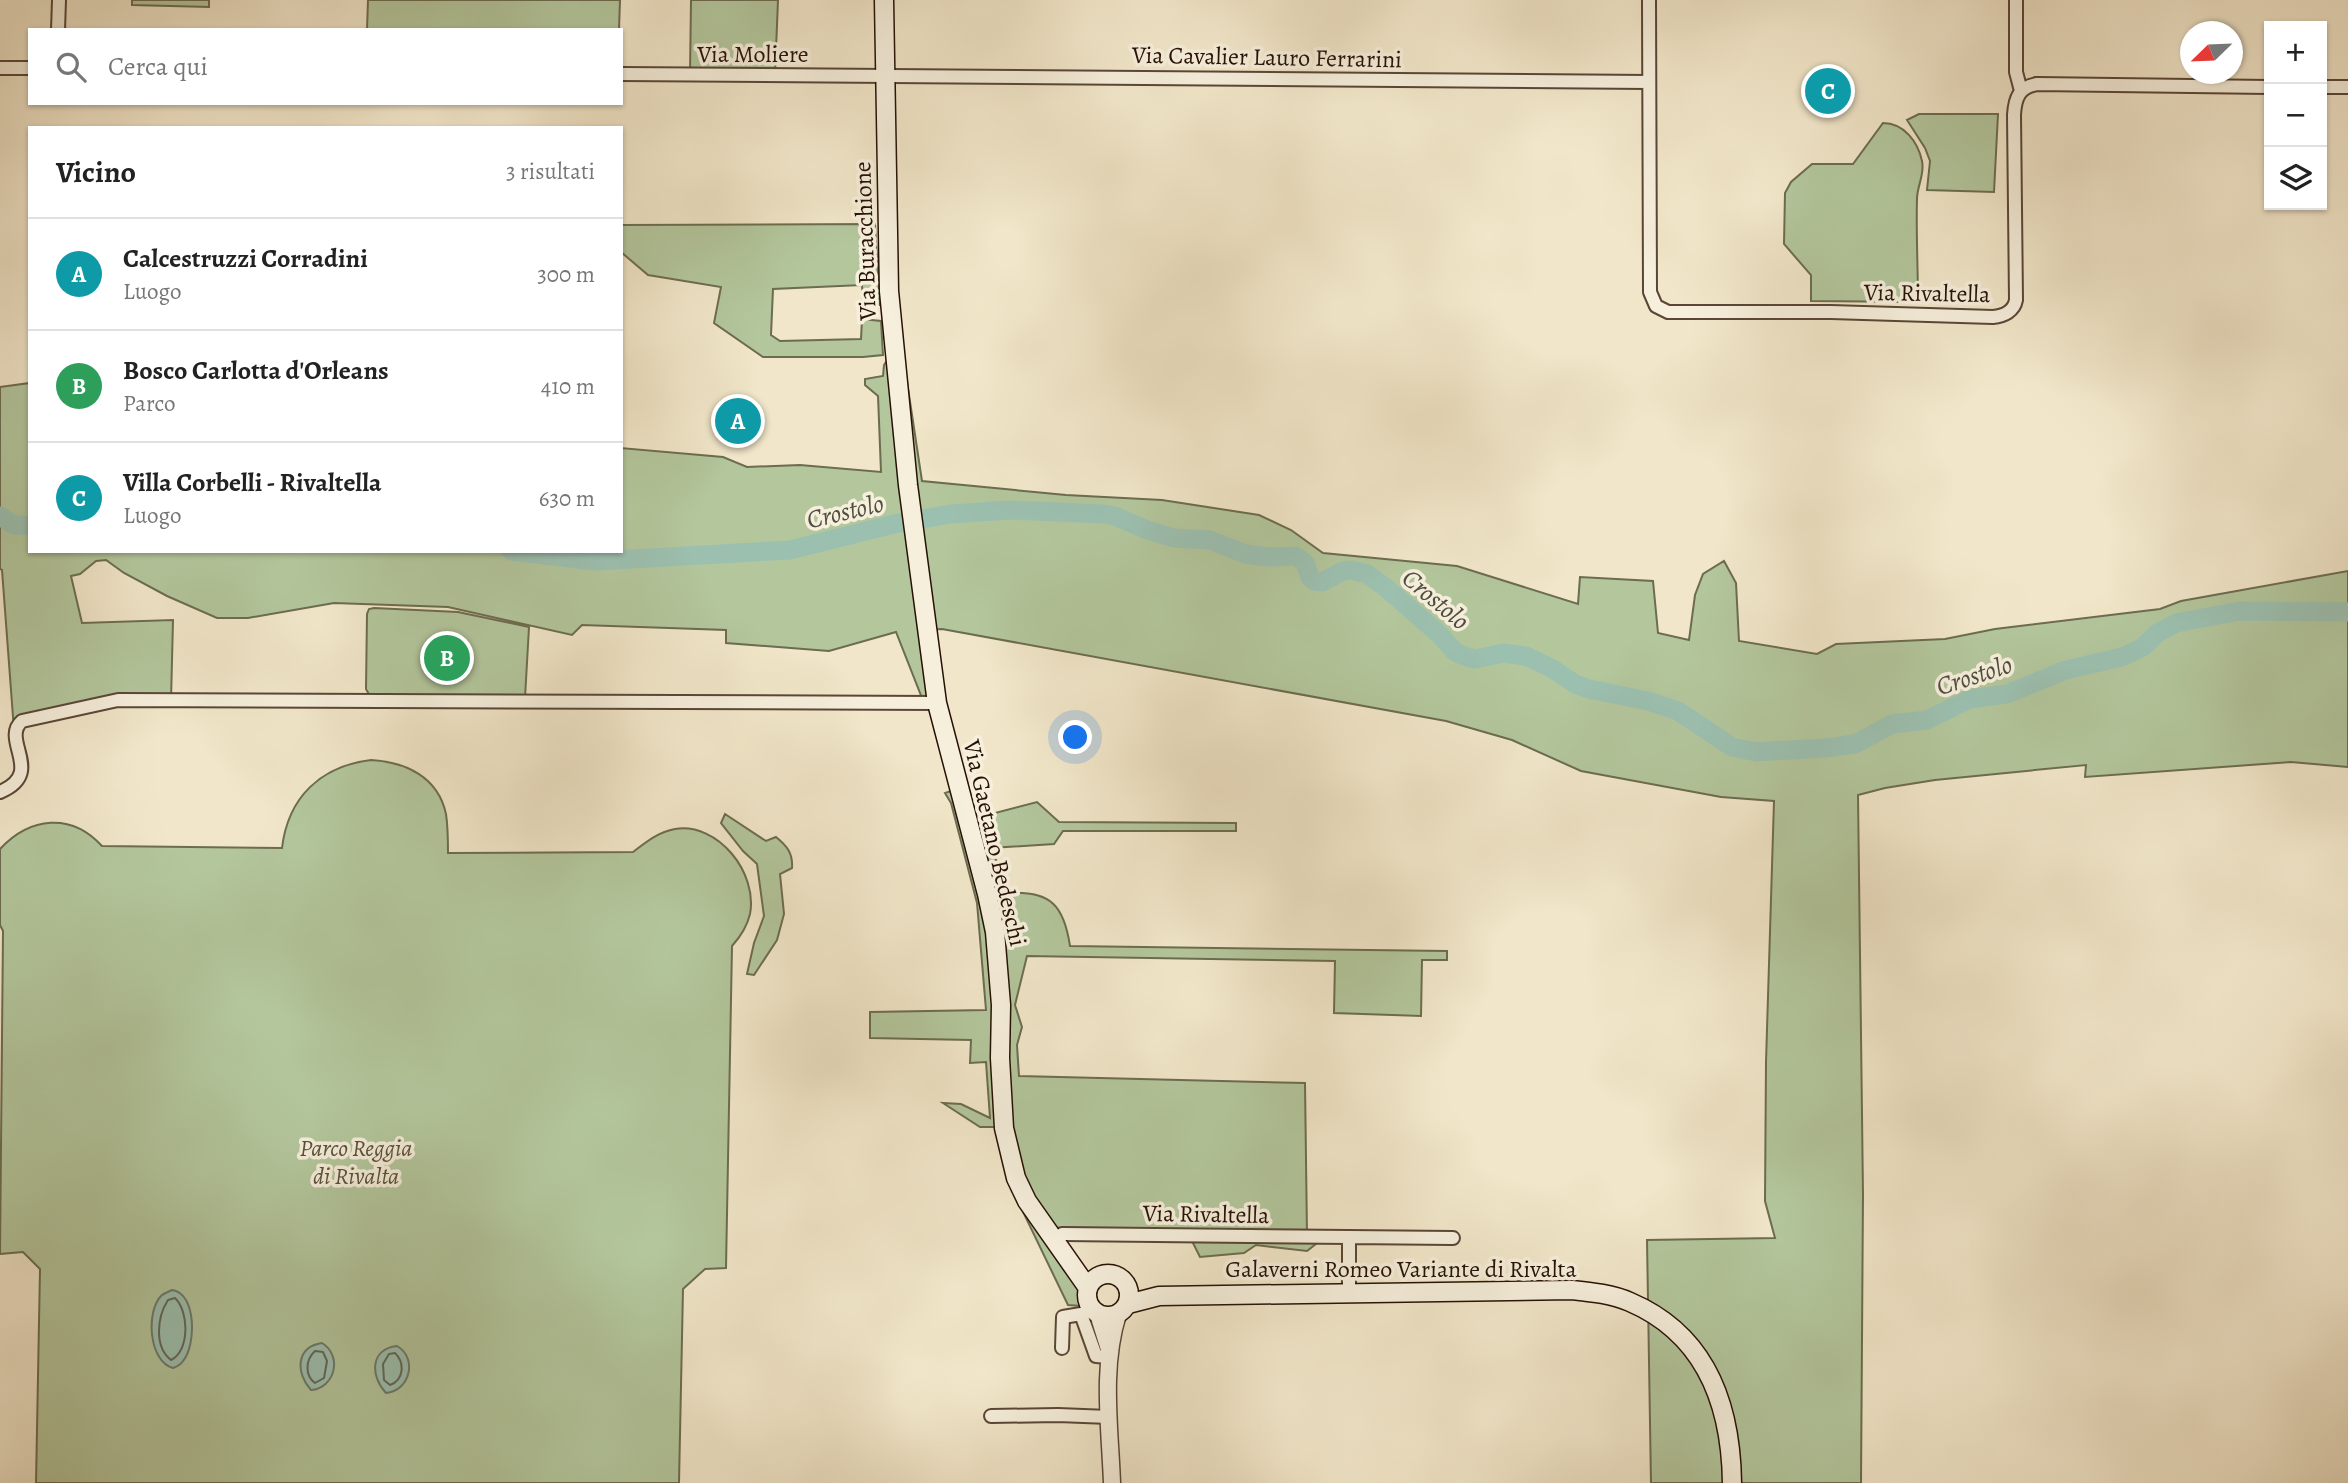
<!DOCTYPE html>
<html lang="it">
<meta charset="utf-8">
<style>
body{margin:0;font-family:Alegreya,serif;background:#f6f6f6;color:#222}
.controls{position:absolute;right:21px;top:21px;display:grid;overflow:hidden;border-radius:0px;box-shadow:0 2px 5px #0004}
.controls button{width:63px;height:63px;display:grid;place-items:center;padding:0;border:0;border-bottom:2px solid #e0e0e0;background:#fff;color:#222;font:35px sans-serif}
.compass{position:absolute;left:2180px;top:21px;width:63px;height:63px;border-radius:50%;background:#fff;box-shadow:0 2px 5px #0004;rotate:247deg}
.you{position:absolute;left:1076px;top:738px;width:24px;height:24px;margin:-18px;border:5px solid #fff;border-radius:50%;background:#1a73e8;box-shadow:0 0 0 10px #1a73e833}
.badge{display:grid;place-items:center;width:46px;height:46px;border-radius:50%;background:#8f2418;color:#fff;font-size:23px;font-weight:700}
.pin{position:absolute;translate:-50% -50%;border:4px solid #fff;box-shadow:0 2px 7px #0006}
.list{margin:0;padding:0;list-style:none}
h2{display:flex;justify-content:space-between;align-items:center;height:91px;margin:0;padding:0 28px;font-size:30px}
h2 small{font-size:23px;font-weight:400;color:#767676}
.list li{display:grid;grid-template-columns:46px 1fr auto;gap:21px;align-items:center;box-sizing:border-box;height:112px;padding:0 28px;border-top:2px solid #e0e0e0}
.list b{display:block;font-size:26px;white-space:nowrap}
.list p{margin:0;font-size:23px;white-space:nowrap;color:#767676}
.list em{font-size:23px;font-style:normal;color:#767676}
.icon{flex:none;width:38px;height:38px;fill:none;stroke:currentColor;stroke-width:2;stroke-linecap:round;stroke-linejoin:round}
.map{position:relative;flex:none;width:2348px;height:1483px;overflow:hidden}
.search{position:absolute;background:#fff;box-shadow:0 2px 5px #0004;left:28px;top:28px;width:595px;height:77px;display:flex;align-items:center;gap:18px;box-sizing:border-box;padding:0 24px;border-radius:0px;color:#767676;font-size:26px}
.panel{position:absolute;background:#fff;box-shadow:0 2px 5px #0004;left:28px;top:126px;width:595px;height:427px;border-radius:0px}
.map>svg:first-child{display:block}
.green{fill:#b3c69c;stroke:#6c6c50;stroke-width:2}
.water{fill:#9cc0b0;stroke:#6d7a6c;stroke-width:2}
.lines{fill:none;stroke-linecap:round;stroke-linejoin:round}
.shore{stroke:#61685a;stroke-width:2}
.river{stroke:#9cc0b0;stroke-width:19}
.minor-casing{stroke:#594636;stroke-width:16}
.tertiary-casing{stroke:#594636;stroke-width:19}
.secondary-casing{stroke:#261105;stroke-width:21}
.minor{stroke:#f6efdc;stroke-width:12}
.tertiary{stroke:#f6efdc;stroke-width:16}
.secondary{stroke:#f6efdc;stroke-width:18}
.labels{text-anchor:middle;stroke-width:7;stroke-linejoin:round;paint-order:stroke}
.street-label{font-size:24px;fill:#261105;stroke:#f6efdc}
.park-label{font-size:24px;font-style:italic;fill:#57503a;stroke:#f6efdc}
.water-label{font-size:26px;font-style:italic;fill:#4f4e41;stroke:#f6efdc}
</style>
<div class="map">
<svg width="2348" height="1483" viewBox="0 0 2348 1483">
<rect width="100%" height="100%" fill="#f1e6c9"/>
<filter id="stains"><feTurbulence type="fractalNoise" baseFrequency=".00286" numOctaves="4"/><feColorMatrix values="0 0 0 0 .2 0 0 0 0 .09 0 0 0 0 .02 0 0 0 .5 -.17"/></filter>
<radialGradient id="worn" r=".72"><stop offset=".6" stop-color="#630" stop-opacity="0"/><stop offset="1" stop-color="#630" stop-opacity=".3"/></radialGradient>
<path class="green" d="M132,0H209V7L132,5Z
M368,0H620L619,30H367Z
M691,0H778L775,75L690,74Z
M1919,114H1998L1994,192L1927,190L1930,161L1925,148L1907,120Z
M1883,123C1904,123 1918,142 1922,161C1925,174 1917,186 1917,199C1916,233 1918,268 1918,302L1811,301V275L1784,244L1785,193L1791,182L1812,164H1853Z
M875,224L880,305L863,303L862,285L773,289L771,335L780,341L861,339L862,319L881,321L883,355L863,357H763L714,323L721,287L648,275L621,252V225Z
M894,349L906,375L922,481L1066,495L1162,500L1259,515L1291,530L1323,553L1457,566L1578,604L1580,577L1653,581L1658,633L1689,640L1695,595L1703,574L1724,561L1736,583L1739,641L1817,654L1836,644L1945,639L1995,629L2160,609L2181,601L2348,571V767L2291,762L2085,777L2086,765L1935,780L1885,788L1858,795L1863,1194L1861,1483H1651L1647,1240L1775,1238L1765,1201L1766,1062L1774,801L1721,797L1581,771L1512,740L1446,721L942,629L926,630L928,697L924,703L896,632L829,651L726,643V630L582,625L572,635L448,607L334,603L248,618H217L167,596L124,573L106,560L96,561L80,574L71,576L82,623L173,620L171,701L118,700L23,721L14,730L2,570L0,569V387L30,383V551H621V448L723,457L747,467L800,465L881,472L878,396L865,385V379L883,376L884,365Z
M374,608L458,612L529,627L525,698H371L366,689L367,614L369,609Z
M371,760C406,762 438,777 446,814C448,827 448,840 448,853L633,852C646,842 658,832 675,829C718,822 758,873 750,914C747,927 741,936 732,946L726,1268L705,1269L683,1289L679,1483H36L40,1269L23,1252L0,1254L3,931L0,925V849C30,817 71,812 102,846L282,848C288,797 321,766 371,760Z
M968,785L976,818L1037,802L1059,822L1236,823V831H1063L1054,844L991,848L1010,893C1051,891 1064,906 1070,946L1447,951V960H1422L1421,1016L1334,1013L1335,961L1027,956L1015,1005L1022,1027L1017,1045L1019,1076L1305,1083L1307,1235L1326,1236L1307,1251L1256,1245L1244,1253L1200,1257L1189,1235L1062,1234L1080,1271L1081,1306L1068,1305L1013,1191L996,1127H980L943,1103L961,1104L990,1118L986,1062L970,1063L971,1040L870,1038V1012L986,1010L977,903L951,803L945,793Z
M725,814L766,841L776,837C787,846 793,853 792,868L780,874L784,914L777,940L754,975L747,974L754,943L764,916L757,864L743,851L721,823Z"/>
<path class="water" d="M172,1290C197,1293 196,1346 183,1361C181,1364 176,1367 173,1368C149,1362 145,1311 162,1295C163,1294 170,1291 172,1290Z
M322,1343C343,1356 335,1388 311,1390C296,1374 295,1347 322,1343Z
M397,1346C418,1358 410,1391 386,1393C370,1376 370,1349 397,1346Z"/>
<g class="lines">
<path class="shore" d="M175,1298C189,1311 190,1351 171,1360C154,1347 157,1317 168,1300Z
M315,1351L323,1352L327,1361L324,1378L315,1383C305,1376 305,1360 315,1351Z
M395,1353C405,1363 404,1380 390,1385L384,1380L383,1364L389,1354Z"/>
<path class="river" d="M0,516L14,525L30,526
M511,551L596,561L790,550L898,523L951,514L1010,510L1104,514L1115,516L1147,530L1174,538L1210,540L1245,554L1268,557L1296,556L1305,563L1310,577L1314,581L1322,582L1343,571L1351,570L1367,574L1385,587L1439,634L1454,651L1464,656L1475,659L1503,653L1526,656L1553,669L1575,684L1589,689L1648,701L1678,711L1732,747L1756,752L1825,748L1855,744L1892,724L1927,720L1970,699L2007,694L2066,670L2122,657L2143,647L2156,634L2176,623L2240,611L2348,612"/>
<g class="minor-casing">
<path id="minor" d="M1649,0L1650,292L1656,306L1668,312H1831L1993,317C2004,316 2014,311 2016,300L2014,115C2015,98 2019,87 2037,84L2269,87
M2016,0V72L2021,91
M58,30L59,0
M0,68H30
M621,74L1649,82
M2322,87H2348
M0,792C46,773 0,740 22,721L118,700L937,703
M1062,1234L1453,1238
M1349,1292V1237
M1062,1348L1063,1317L1081,1314L1096,1356L1109,1357
M991,1416L1058,1415L1109,1417"/>
</g>
<g class="tertiary-casing">
<path id="tertiary" d="M1098,1314L1109,1349
M1112,1483C1110,1428 1101,1368 1118,1314"/>
</g>
<g class="secondary-casing">
<path id="secondary" d="M884,0L889,291L908,485L937,703L987,894L995,932L1001,1005L1000,1058L1004,1128L1016,1178L1027,1201L1088,1288
M1087 1295a21 21 0 1 1 42 0a21 21 0 1 1-42 0Z
M1128,1304L1159,1296L1572,1290C1591,1292 1612,1294 1630,1302C1707,1335 1731,1406 1732,1483"/>
</g>
<use href="#minor" class="minor"/>
<use href="#tertiary" class="tertiary"/>
<use href="#secondary" class="secondary"/>
</g>
<g class="labels">
<g class="street-label">
<text x="753" y="62">Via Moliere</text>
<text transform="translate(1267 57) rotate(1)" y="8">Via Cavalier Lauro Ferrarini</text>
<text transform="translate(865 241) rotate(-92)" y="8">Via Buracchione</text>
<text transform="translate(1927 293) rotate(1)" y="8">Via Rivaltella</text>
<text transform="translate(995 843) rotate(77)" y="8">Via Gaetano Bedeschi</text>
<text transform="translate(1206 1214) rotate(1)" y="8">Via Rivaltella</text>
<text x="1401" y="1277">Galaverni Romeo Variante di Rivalta</text>
</g>
<g class="park-label">
<text x="356" y="1156">Parco Reggia<tspan x="356" dy="28">di Rivalta</tspan></text>
</g>
<g class="water-label">
<text transform="translate(845 511) rotate(-13)" y="9">Crostolo</text>
<text transform="translate(1436 599) rotate(40)" y="9">Crostolo</text>
<text transform="translate(1974 675) rotate(-18)" y="9">Crostolo</text>
</g>
</g>
<rect width="100%" height="100%" filter="url(#stains)"/>
<rect width="100%" height="100%" fill="url(#worn)"/>
</svg>
<div class="controls">
<button>+</button>
<button>−</button>
<button><svg class="icon" aria-label="layers" viewBox="0 0 24 24"><path d="M12 4l9 5-9 5-9-5zM3 14l9 5 9-5"/></svg></button>
</div>
<svg class="compass" viewBox="-18 -18 36 36"><path d="M0-13l5 13h-10z" fill="#e53935"/><path d="M0 13l5-13h-10z" fill="#767676"/></svg>
<div class="you"></div>
<div class="pin badge" style="left:738px;top:421px;background:#0f9aa8">A</div>
<div class="pin badge" style="left:447px;top:658px;background:#2e9e5b">B</div>
<div class="pin badge" style="left:1828px;top:91px;background:#0f9aa8">C</div>
<div class="search"><svg class="icon" aria-label="search" viewBox="0 0 24 24"><circle cx="10" cy="10" r="6"/><path d="M15 15l6 6"/></svg>Cerca qui</div>
<section class="panel">
<h2>Vicino<small>3 risultati</small></h2>
<ul class="list">
<li><span class="badge" style="background:#0f9aa8">A</span><div><b>Calcestruzzi Corradini</b><p>Luogo</p></div><em>300 m</em></li>
<li><span class="badge" style="background:#2e9e5b">B</span><div><b>Bosco Carlotta d'Orleans</b><p>Parco</p></div><em>410 m</em></li>
<li><span class="badge" style="background:#0f9aa8">C</span><div><b>Villa Corbelli - Rivaltella</b><p>Luogo</p></div><em>630 m</em></li>
</ul>
</section>
</div>
